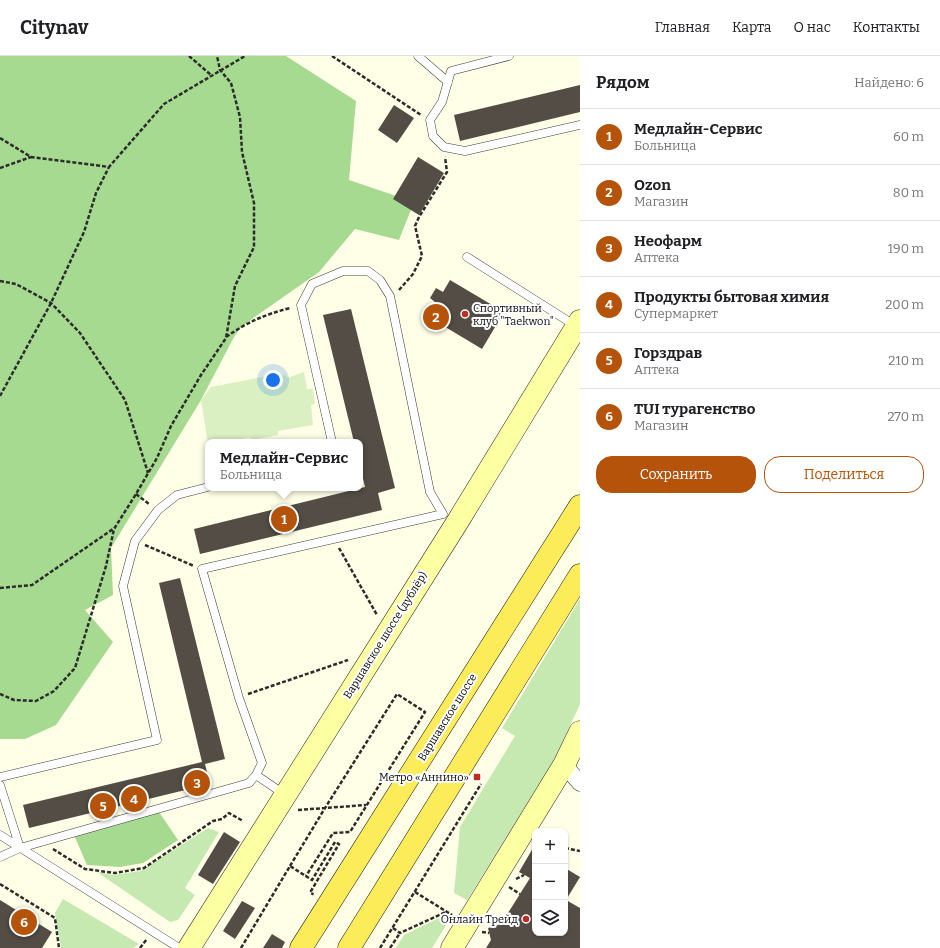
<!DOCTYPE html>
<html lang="ru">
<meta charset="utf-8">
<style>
body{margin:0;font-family:Bitter,serif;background:#f2f2f2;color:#202124}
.controls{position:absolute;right:12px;bottom:12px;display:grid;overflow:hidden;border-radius:8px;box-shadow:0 1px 3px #0004}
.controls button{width:36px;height:36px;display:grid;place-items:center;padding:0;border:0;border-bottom:1px solid #e0e0e0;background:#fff;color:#202124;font:20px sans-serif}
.you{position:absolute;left:273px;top:324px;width:14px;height:14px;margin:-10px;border:3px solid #fff;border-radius:50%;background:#1a73e8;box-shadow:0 0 0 6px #1a73e833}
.badge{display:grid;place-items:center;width:26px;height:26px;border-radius:50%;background:#b45309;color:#fff;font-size:13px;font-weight:700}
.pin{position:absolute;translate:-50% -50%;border:2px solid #fff;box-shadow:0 1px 4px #0006}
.popup{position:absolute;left:205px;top:383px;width:158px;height:52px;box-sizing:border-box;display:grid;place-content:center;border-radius:8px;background:#fff;filter:drop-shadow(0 1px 3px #0005);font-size:13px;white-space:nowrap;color:#757577}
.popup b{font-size:15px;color:#202124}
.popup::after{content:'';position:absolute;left:50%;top:100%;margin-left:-8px;border:8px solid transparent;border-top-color:#fff}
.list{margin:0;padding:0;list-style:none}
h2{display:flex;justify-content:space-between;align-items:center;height:52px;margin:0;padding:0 16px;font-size:17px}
h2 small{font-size:13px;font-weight:400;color:#757577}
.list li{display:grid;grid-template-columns:26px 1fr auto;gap:12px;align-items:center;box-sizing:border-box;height:56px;padding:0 16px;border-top:1px solid #e0e0e0}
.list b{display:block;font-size:15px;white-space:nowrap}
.list p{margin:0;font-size:13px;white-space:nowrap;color:#757577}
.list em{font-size:13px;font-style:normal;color:#757577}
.actions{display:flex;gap:8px;padding:12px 16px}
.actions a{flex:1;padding:9px 0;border:1px solid #b45309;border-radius:16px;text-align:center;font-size:14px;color:#b45309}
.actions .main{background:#b45309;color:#fff}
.icon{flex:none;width:22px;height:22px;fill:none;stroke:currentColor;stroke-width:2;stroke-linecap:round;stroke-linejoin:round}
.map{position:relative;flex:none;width:580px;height:892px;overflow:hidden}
header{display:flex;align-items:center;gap:24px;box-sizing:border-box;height:56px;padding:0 20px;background:#fff;border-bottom:1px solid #e0e0e0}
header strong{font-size:19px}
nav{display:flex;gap:22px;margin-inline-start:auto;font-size:14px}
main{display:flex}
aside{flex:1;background:#fff}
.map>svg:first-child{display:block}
.green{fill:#c6e9b1}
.forest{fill:#a6da90}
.pitch{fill:#daf0c3}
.building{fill:#534d46}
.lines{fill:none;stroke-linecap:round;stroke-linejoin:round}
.lane-casing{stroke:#3d3d3d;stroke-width:9}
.street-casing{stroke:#3d3d3d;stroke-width:17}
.secondary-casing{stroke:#2c2c2c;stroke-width:23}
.primary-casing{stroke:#1b1b1b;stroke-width:23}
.path{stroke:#2c2c2c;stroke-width:2.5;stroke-dasharray:4 2;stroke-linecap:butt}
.lane{stroke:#fff;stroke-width:8}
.street{stroke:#fff;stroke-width:16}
.secondary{stroke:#fcffa2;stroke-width:22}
.primary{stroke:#fdec59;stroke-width:22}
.poi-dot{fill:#bc2f20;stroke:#fff;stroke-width:1.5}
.labels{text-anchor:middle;stroke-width:4;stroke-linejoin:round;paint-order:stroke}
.poi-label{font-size:11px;fill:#0a0a0a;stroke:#fff;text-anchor:end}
.street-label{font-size:11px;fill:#0a0a0a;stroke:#fff}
</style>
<header>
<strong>Citynav</strong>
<nav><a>Главная</a><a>Карта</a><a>О нас</a><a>Контакты</a></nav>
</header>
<main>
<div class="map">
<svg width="580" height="892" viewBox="0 0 580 892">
<rect width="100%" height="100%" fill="#fffee7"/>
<path class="green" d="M580,543V648L553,706L467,844L454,837L460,771L515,680L502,672Z
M208,772L219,776L185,832L195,839L178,864L170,866L97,816L113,819L140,815Z
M63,843L139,888L133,892H61L55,857Z
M445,859L450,863L432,892H396L404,879Z"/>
<path class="forest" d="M0,0H286L356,45L349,124L414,146L399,184L355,173L319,216L242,270L234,281L201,344L111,492L113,539L85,554L113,586L56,669L25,683H0Z
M159,756L178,784L143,807L120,811L87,809L74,779Z"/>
<path class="pitch" d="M304,316L307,333H313L315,348L311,349L313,369L278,375V379L251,384L250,381L230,386H208V387L201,344L211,331L277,318L281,321L285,319L287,322Z"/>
<path class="building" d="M580,29V56L460,85L454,59Z
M394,49L414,62L397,87L378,74Z
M418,101L444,117L419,159L393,143Z
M450,224L504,256L482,293L427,260L435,246L430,242L436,232L443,236Z
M351,253L395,432L378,437L382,454L200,498L194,473L365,431L360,409V386H354L323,259Z
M180,522L225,703L205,708L210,728L29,772L23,749L202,706L159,527Z
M224,776L240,786L213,828L198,819Z
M533,792L535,794V877H565V812L580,821L566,844L580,852V892H486L491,884L488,872L501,868L530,822L519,816Z
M0,844L52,876L42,892H0Z
M242,845L255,852L235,883L223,875Z
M272,878L285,886L282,892H263Z"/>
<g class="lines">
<g class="lane-casing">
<path id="lane" d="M418,0L448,26
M509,0L451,15L442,46L430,64L433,80L444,91L465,95L580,69
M467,201L576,270
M0,721L157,684L123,530L135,485L158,454L177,439L208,431
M0,729L20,792
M284,738L256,719L262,707L239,642L202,513L443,458L430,436L390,240L380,224L368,215H343L312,228L301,249L332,386
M0,779L179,892
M0,801L20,792L249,727L256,719"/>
</g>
<g class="street-casing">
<path id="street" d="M564,709L580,727"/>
</g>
<g class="secondary-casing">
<path id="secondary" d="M189,892L458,465L580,265
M452,892L564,709L580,676"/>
</g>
<g class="primary-casing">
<path id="primary" d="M301,892L580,450
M349,892L580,519"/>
</g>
<path class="path" d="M189,0L211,19
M332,0L421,59
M0,82L31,101L109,111L164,48L245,0
M0,112L31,101
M0,225L16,228L51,247L80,277L125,344L148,417
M399,234L413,218L422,200L415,170L419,161L447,116L445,101
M226,281C249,265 264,259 290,252
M0,340L51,247L84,176L96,137L109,111
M136,438L149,448
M145,489L194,510
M339,492L377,559
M0,532L32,529L113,473
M0,638L14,644L36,645L54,635L75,612L106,510L114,473L136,438L157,402L171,370L201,319L226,282L235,230L254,191V147L242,96L240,61L231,27L220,14L217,0
M248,638L348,604
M298,754L366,749
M565,792L580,795
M53,793L85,813L115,817L144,812L213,765L222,763L229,757L243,765
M290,810L325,752L397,638L425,656L350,776L333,777L306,820
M516,823L524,819
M0,828L55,862L59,892
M509,831L520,838
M415,836L452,859
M393,872L400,877L446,856
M482,876L489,877
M140,892L147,883
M241,892L290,810L312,824L335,786L339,788L311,835L313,836L312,839
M380,892L481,728
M390,892L400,877"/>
<use href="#lane" class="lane"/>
<use href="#street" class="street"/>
<use href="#secondary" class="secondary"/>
<use href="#primary" class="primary"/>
</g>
<g class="poi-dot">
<circle cx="465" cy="258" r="4"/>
<rect x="473" y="717" width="8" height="8" rx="2"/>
<circle cx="526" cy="863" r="4"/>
</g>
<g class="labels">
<g class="poi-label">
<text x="473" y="256" text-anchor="start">Спортивный<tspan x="473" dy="13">клуб "Taekwon"</tspan></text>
<text x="469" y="725">Метро «Аннино»</text>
<text x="518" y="867">Онлайн Трейд</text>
</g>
<g class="street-label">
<text transform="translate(385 579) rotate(-58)" y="4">Варшавское шоссе (дублёр)</text>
<text transform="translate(447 661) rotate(-58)" y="4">Варшавское шоссе</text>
</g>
</g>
</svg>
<div class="controls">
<button>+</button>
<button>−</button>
<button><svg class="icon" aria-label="layers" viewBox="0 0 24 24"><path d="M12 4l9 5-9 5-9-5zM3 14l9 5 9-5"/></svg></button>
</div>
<div class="you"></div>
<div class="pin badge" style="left:284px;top:463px">1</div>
<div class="popup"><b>Медлайн-Сервис</b>Больница</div>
<div class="pin badge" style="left:436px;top:261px">2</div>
<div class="pin badge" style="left:197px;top:727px">3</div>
<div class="pin badge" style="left:134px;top:743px">4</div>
<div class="pin badge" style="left:103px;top:750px">5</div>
<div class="pin badge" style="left:24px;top:866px">6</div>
</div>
<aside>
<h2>Рядом<small>Найдено: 6</small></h2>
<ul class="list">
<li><span class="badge">1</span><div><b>Медлайн-Сервис</b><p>Больница</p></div><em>60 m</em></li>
<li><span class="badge">2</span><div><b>Ozon</b><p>Магазин</p></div><em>80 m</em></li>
<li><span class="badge">3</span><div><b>Неофарм</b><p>Аптека</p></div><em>190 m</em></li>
<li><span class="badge">4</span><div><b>Продукты бытовая химия</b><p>Супермаркет</p></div><em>200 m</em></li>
<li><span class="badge">5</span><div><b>Горздрав</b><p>Аптека</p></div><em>210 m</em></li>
<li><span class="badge">6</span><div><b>TUI турагенство</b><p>Магазин</p></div><em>270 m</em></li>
</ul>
<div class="actions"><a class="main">Сохранить</a><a>Поделиться</a></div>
</aside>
</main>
